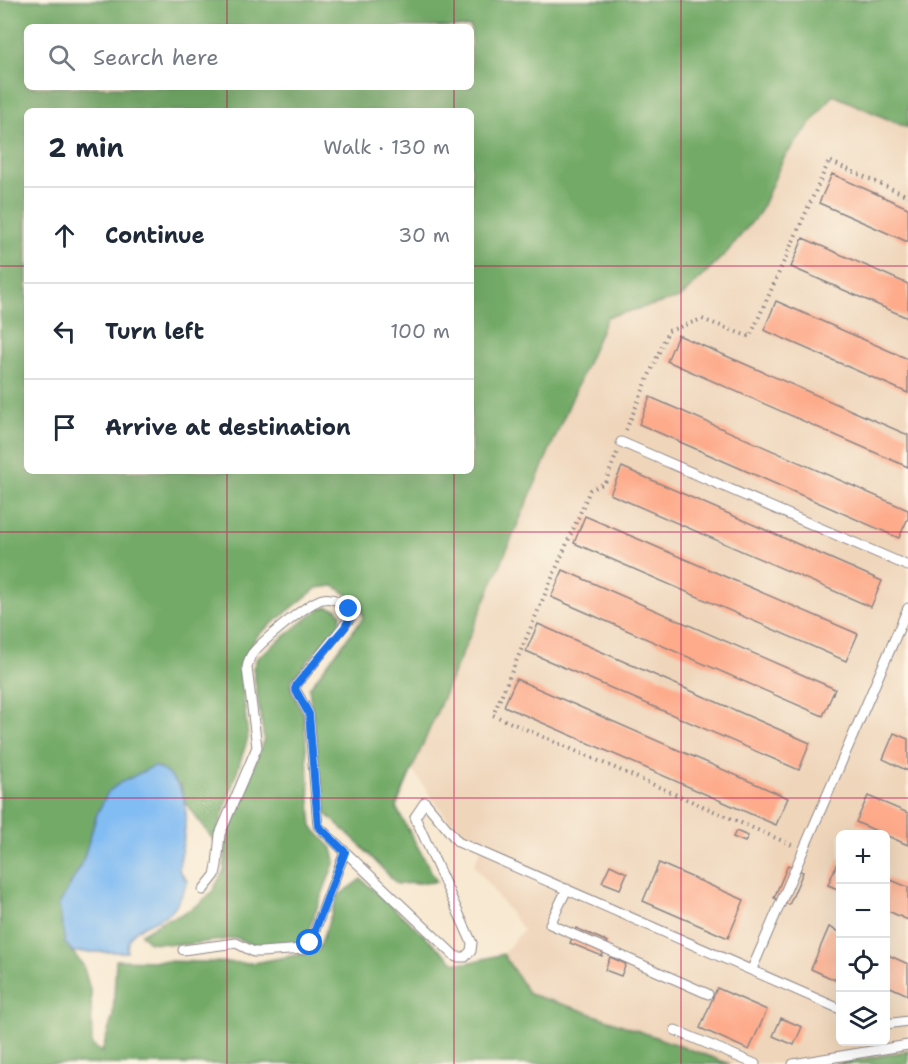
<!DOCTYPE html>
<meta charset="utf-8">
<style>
body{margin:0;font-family:"Shantell Sans",sans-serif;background:#f6f6f7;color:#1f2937}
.controls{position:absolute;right:18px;bottom:18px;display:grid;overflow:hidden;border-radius:9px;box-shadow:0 6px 24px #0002}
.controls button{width:54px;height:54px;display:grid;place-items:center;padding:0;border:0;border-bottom:2px solid #e0e1e3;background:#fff;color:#1f2937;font:30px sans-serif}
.stop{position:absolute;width:18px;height:18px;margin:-14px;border:4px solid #1a73e8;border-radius:50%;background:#fff}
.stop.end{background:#1a73e8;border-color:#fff;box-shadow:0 2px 6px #0008}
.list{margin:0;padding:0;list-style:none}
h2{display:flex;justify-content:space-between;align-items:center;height:78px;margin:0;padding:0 24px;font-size:26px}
h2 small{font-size:20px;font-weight:400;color:#747a83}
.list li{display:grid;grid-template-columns:39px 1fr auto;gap:18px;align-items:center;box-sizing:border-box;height:96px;padding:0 24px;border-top:2px solid #e0e1e3}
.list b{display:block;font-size:22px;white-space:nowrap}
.list em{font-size:20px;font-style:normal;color:#747a83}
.icon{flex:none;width:33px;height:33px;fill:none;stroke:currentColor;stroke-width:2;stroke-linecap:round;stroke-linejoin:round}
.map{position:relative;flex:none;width:908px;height:1064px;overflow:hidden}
.search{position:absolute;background:#fff;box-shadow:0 6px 24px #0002;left:24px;top:24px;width:450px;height:66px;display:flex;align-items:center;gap:15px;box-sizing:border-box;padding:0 21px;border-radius:9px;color:#747a83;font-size:22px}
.panel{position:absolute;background:#fff;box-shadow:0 6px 24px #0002;left:24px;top:108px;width:450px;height:366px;border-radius:9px}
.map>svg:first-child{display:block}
.built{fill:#efd6bb;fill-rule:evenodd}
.forest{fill:#73aa68;stroke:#4a6652;stroke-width:1.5;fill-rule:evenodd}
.water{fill:#81bcf3;stroke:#526f97;stroke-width:1.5}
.building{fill:#fdab8b}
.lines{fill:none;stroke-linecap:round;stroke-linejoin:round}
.lane-casing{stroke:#8d8686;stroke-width:11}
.path{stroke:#8d8686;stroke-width:4;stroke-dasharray:1.5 4.5;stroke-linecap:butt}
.lane{stroke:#fff;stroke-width:9}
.route{stroke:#1a73e8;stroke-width:8}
.grid{fill:none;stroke:#c2185b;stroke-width:1.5;stroke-opacity:0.55}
</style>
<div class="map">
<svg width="908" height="1064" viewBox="0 0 908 1064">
<rect width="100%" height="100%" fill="#fcf5e5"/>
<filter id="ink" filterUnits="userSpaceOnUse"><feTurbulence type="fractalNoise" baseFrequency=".0167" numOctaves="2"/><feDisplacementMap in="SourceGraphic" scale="12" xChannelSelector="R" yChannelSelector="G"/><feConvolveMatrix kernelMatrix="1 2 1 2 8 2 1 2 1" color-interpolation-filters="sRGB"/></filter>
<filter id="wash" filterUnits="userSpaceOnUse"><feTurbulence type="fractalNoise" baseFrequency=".008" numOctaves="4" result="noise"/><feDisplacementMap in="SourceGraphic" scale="24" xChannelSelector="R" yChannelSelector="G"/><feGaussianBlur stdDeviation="1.35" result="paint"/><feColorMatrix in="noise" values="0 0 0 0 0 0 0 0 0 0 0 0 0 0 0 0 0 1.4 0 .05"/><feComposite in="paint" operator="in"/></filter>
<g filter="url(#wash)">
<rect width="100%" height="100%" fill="#f8e9d2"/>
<path class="built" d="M833,94L908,128V1051L835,1064H730L578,1009L529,994L503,954L523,930L474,865L484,842L457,832L412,770L608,317L680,298L727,252L760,212L783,159ZM840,834H886V1042H840Z"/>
<path class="forest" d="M0,0H908V128L833,95L783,159L760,212L727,252L680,298L607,317L396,807L437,882L397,884L356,841L323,811L309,688L363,618L361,604L334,586L317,588L258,635L240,664L248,738L214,841L186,804L180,785L97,814L82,864L59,905L65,943L83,965L91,993L92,1045L102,1052L113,1015L116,960L253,963L318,951L338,896L361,879L454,962L467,963L503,954L529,994L578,1009L730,1064H0ZM27,27H471V87H27ZM27,111H471V471H27Z
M328,607L337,609L341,615L339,624L291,681L292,692L304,715L312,827L332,848L335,861L306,937L302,943L256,947L237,938L183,945L149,942L141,934L164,920L180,915L199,904L212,892L224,870L226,839L264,739L253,668L257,658L319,609Z
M908,1051V1064H835Z"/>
<path class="water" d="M154,766C201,787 183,830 179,870L187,881C186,888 177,905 172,910C155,926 126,924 127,952H73L65,943L59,905L82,864L97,814L108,792L120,783Z"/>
<g id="blocks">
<path class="building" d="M832,174L908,208V242L819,203Z
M803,238L908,284V318L791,267Z
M776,301L908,359V393L764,330Z
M678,335L908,435V467L667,361Z
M650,397L908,510V518L899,538L639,424Z
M622,467L882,581L871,607L610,494Z
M585,516L858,634L846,661L574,543Z
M563,570L835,689L823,716L551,597Z
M538,624L810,743L799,770L526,651Z
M516,679L788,798L776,825L504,706Z
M894,733L908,739V771L883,759Z
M868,796L908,813V845L856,822Z
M736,831L748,836L745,842L733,837Z
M840,856V890L828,885Z
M659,863L744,900L728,938L643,901Z
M610,865L627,873L620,889L602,882Z
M788,865L803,872L789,905L774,898Z
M886,878L908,887V920L886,910Z
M829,927L840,932V982L811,969Z
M576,928L608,942L602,956L570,943Z
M886,954L908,964V995L886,985Z
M610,957L626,964L621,976L605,970Z
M717,988L767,1010L749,1050L700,1028Z
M781,1018L802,1027L794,1045L773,1036Z"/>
</g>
</g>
<g filter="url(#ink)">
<use href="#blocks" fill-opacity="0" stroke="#8d8686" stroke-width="1.5"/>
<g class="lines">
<g class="lane-casing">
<path id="lane" d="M621,442L908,566
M567,889L550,924L708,994
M203,890L215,875L217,865L220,834L257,747L247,668C248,663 249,658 252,654C261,642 310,601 323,599C334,597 342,603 349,609L350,618L297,684L295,689L309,714L318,826L456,957H465L471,951L472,943L415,817L425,802L458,842L840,1009
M183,950L236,943L254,952H261L304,949L310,943L345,852
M752,969L908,608
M886,1024L908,1021
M675,1030L755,1064
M793,1064L908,1045"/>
</g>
<path class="path" d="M626,430L668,331L702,319L750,337L829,161L908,196
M617,453L605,483L590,490L493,715L792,845"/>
<use href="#lane" class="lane"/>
</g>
</g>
<g class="lines" filter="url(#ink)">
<path class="route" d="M310,943L345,852L318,826L309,714L295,689L297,684L345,627L350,618L349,609"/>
</g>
<path class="grid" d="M227,0V27M454,0V27M681,0V1064M227,87V111M454,87V111M0,266H27M471,266H908M227,471V1064M454,471V1064M0,532H908M0,798H908"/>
</svg>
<div class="controls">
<button>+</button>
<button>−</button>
<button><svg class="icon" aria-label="locate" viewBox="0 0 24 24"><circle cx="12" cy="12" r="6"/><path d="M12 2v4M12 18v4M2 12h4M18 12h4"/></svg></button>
<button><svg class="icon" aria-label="layers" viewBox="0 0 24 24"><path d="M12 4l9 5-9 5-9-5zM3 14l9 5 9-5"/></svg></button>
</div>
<div class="stop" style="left:310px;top:943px"></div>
<div class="stop end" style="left:349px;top:609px"></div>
<div class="search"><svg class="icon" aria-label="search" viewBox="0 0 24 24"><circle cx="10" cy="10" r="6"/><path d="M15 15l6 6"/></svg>Search here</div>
<section class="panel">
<h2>2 min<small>Walk · 130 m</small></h2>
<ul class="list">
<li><svg class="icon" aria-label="ahead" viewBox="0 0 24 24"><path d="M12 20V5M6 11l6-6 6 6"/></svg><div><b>Continue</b></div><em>30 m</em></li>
<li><svg class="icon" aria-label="left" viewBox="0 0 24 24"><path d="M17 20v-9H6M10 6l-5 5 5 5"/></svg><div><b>Turn left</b></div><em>100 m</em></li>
<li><svg class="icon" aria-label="arrive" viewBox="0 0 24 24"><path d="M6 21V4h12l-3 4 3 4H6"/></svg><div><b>Arrive at destination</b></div></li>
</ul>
</section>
</div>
